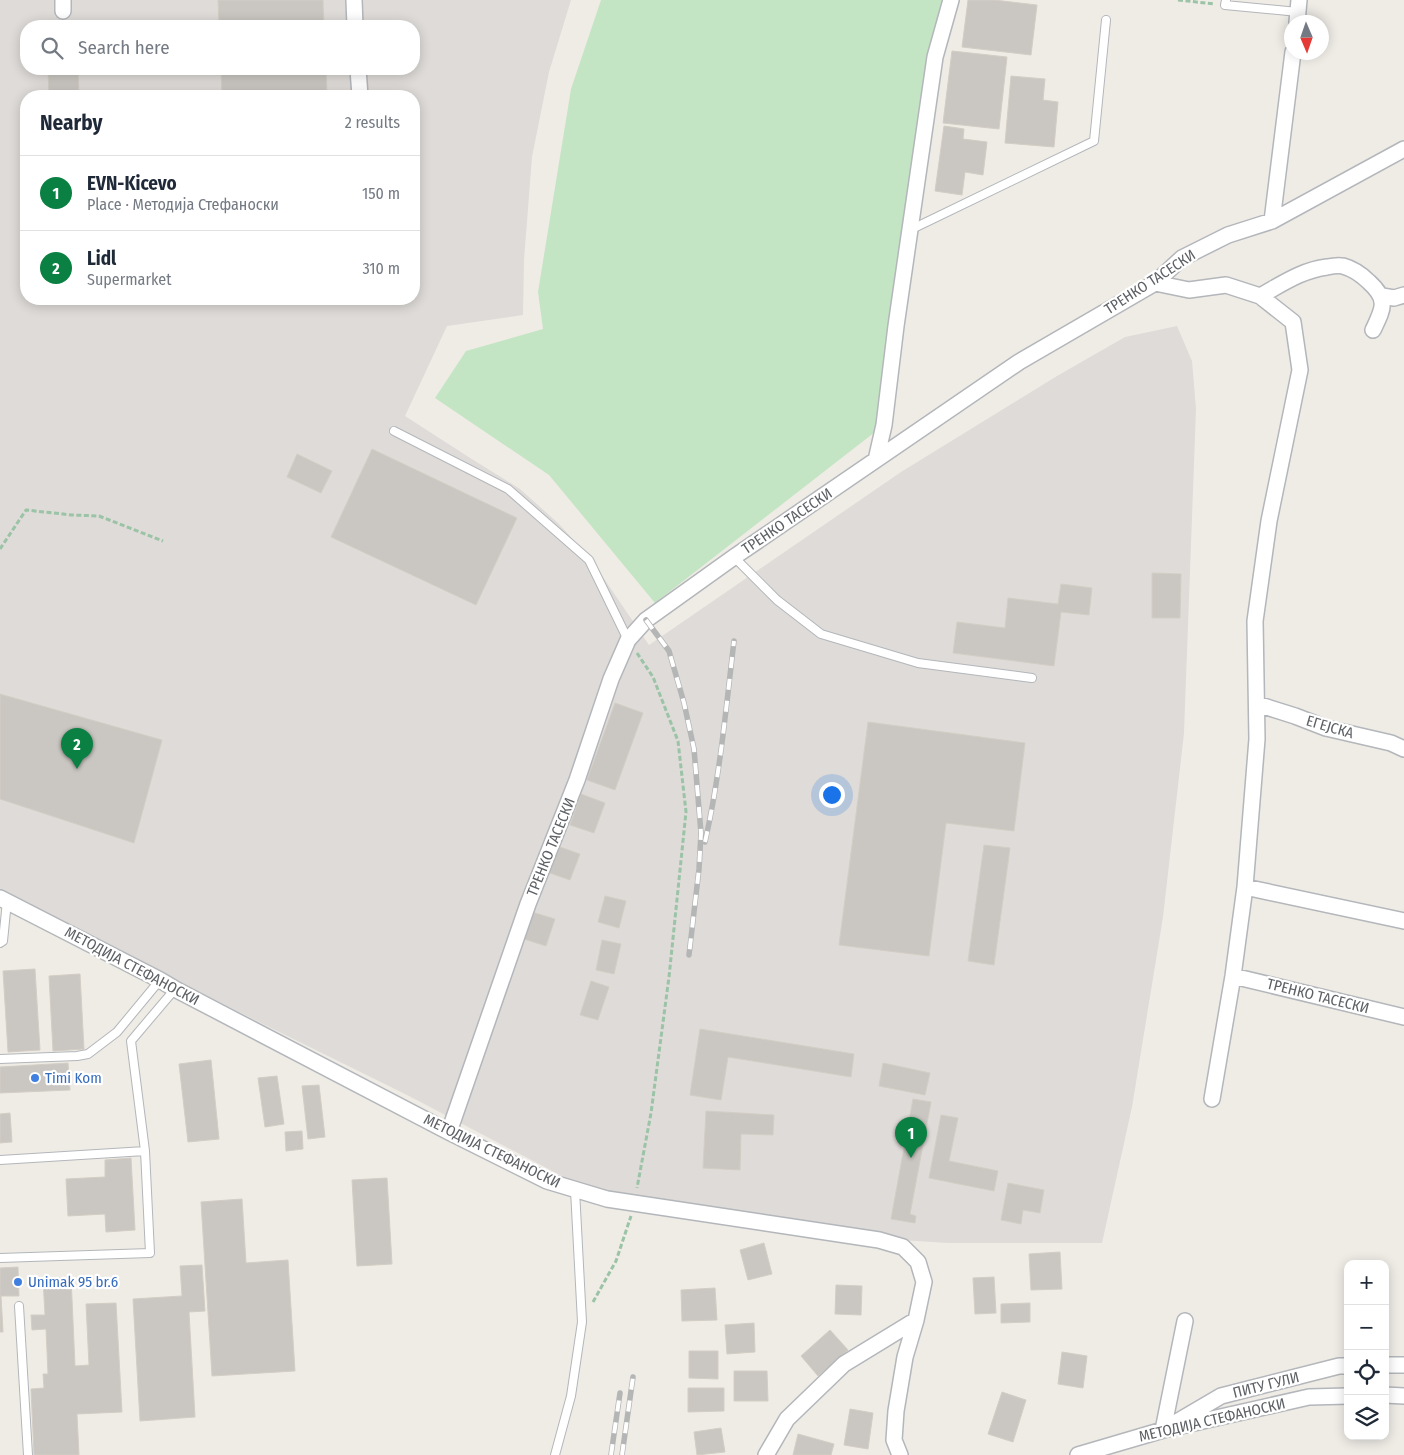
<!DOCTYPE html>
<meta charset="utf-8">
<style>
body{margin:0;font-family:"Fira Sans Condensed",sans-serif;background:#f2f2f3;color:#1f2937}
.controls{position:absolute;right:15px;bottom:15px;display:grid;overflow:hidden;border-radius:10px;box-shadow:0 2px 12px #0003}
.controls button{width:45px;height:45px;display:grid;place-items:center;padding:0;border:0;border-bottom:1px solid #e0e1e3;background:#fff;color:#1f2937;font:25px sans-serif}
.compass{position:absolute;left:1284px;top:15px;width:45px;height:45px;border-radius:50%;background:#fff;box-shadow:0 2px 12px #0003;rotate:178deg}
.you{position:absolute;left:831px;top:794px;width:18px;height:18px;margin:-12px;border:4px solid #fff;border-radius:50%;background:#1a73e8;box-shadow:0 0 0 8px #1a73e833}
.badge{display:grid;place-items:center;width:32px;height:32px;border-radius:50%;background:#0b8043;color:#fff;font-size:16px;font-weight:700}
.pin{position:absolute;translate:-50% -41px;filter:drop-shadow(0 1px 2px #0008)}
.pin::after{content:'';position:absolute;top:26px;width:18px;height:15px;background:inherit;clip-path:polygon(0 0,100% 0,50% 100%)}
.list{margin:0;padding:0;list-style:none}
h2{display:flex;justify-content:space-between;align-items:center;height:65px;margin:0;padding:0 20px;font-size:21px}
h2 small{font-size:16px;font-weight:400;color:#747a83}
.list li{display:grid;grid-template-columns:32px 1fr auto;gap:15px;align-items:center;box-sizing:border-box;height:75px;padding:0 20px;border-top:1px solid #e0e1e3}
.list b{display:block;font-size:19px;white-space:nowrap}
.list p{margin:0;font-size:16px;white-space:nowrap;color:#747a83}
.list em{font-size:16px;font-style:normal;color:#747a83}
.icon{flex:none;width:28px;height:28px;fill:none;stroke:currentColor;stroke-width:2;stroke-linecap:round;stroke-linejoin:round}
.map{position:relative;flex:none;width:1404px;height:1455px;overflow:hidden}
.search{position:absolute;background:#fff;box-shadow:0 2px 12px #0003;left:20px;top:20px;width:400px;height:55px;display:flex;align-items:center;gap:12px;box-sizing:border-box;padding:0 18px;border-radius:20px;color:#747a83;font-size:19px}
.panel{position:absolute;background:#fff;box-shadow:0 2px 12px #0003;left:20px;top:90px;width:400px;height:215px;border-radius:20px}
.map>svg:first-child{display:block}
.industrial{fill:#dedbd8;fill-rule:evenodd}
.green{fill:#c4e5c3}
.building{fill:#cac7c2;stroke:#d3cec4}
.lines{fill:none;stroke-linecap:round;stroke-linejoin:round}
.lane-casing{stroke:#b3b6ba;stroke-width:10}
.street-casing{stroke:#b3b6ba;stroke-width:18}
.path{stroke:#9bc3a6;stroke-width:3;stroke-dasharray:5 2.5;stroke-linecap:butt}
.lane{stroke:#fff;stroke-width:8}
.street{stroke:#fff;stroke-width:15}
.rail-casing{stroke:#b4b5b5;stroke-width:5.5}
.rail{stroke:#fff;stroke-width:4;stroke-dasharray:11;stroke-linecap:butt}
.shop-dot{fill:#3f7fe0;stroke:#fff;stroke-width:2}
.labels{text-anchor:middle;stroke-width:4.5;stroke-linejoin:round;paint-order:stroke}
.street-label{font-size:15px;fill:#5d6165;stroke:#fff}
.shop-label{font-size:15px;fill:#366cbe;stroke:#fff;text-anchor:start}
</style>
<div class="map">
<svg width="1404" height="1455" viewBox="0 0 1404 1455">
<rect width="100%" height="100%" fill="#efece6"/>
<path class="industrial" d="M0,0H571L549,72L532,157L524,260L523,315L447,326L405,416L467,456L520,489L558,523L590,558L649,645L901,472L1057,376L1125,337L1177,326L1192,361L1196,409L1184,733L1163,917L1132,1107L1102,1243H948L901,1240L652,1207L579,1185L409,1096L237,1011L0,889ZM26,26H414V69H26ZM26,96H414V299H26Z"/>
<path class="green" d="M601,0H951L884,425L655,603L549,475L435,398L466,351L543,329L538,292L571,89Z"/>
<path class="building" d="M218,0H323L324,26H219Z
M968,0H994L1037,5L1031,55L962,47Z
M952,51L1007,57L999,129L943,123Z
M48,69H78L79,96H49Z
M221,69H326L327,96H222Z
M1011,76L1045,79L1043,100L1058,102L1054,147L1005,143Z
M944,126L964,129L963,139L987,142L983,175L965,172L962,195L935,191Z
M372,449L517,518L476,605L331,537Z
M297,454L332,471L321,493L287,477Z
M1152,573L1181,574L1180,618H1152Z
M1061,584L1092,588L1089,615L1061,612L1054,666L953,653L957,622L1005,628L1008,598L1058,604Z
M0,694L162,740L134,843L0,799Z
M615,703L643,713L615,790L587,780Z
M868,722L1025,743L1014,831L946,823L929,956L839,945Z
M581,794L605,803L594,833L570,825Z
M984,845L1010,848L994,965L968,961Z
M557,846L580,854L570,880L547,872Z
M605,896L626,901L619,928L598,922Z
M532,912L555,919L546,946L524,939Z
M602,940L621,944L614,974L596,970Z
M35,969L40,1050L8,1052L3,971Z
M80,974L84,1049L53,1051L49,976Z
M591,981L609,987L598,1020L580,1015Z
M700,1029L854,1054L851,1077L728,1057L721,1100L690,1095Z
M211,1060L219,1139L188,1142L179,1064Z
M68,1063L70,1090L0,1093V1067Z
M883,1063L930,1073L925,1095L879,1086Z
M277,1076L284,1124L265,1127L258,1078Z
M319,1085L325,1137L308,1139L302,1086Z
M913,1099L931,1102L910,1214L916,1216L915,1223L891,1219Z
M706,1111L774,1115L773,1135L741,1134L740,1170L703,1168Z
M10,1113L12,1142L0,1143V1114Z
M941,1115L958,1118L949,1161L998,1171L994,1191L929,1178Z
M302,1131L303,1149L286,1151L285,1132Z
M131,1158L135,1230L106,1232L105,1214L68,1216L66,1179L105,1177V1160Z
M387,1178L392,1264L357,1266L352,1180Z
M1008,1183L1044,1190L1040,1213L1023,1210L1021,1224L1001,1220Z
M242,1199L246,1263L288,1260L295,1371L212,1376L201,1202Z
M764,1243L772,1274L748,1280L740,1250Z
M1060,1252L1062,1289L1031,1290L1029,1254Z
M202,1265L205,1311L189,1312L195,1417L140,1421L133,1299L182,1296L180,1266Z
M18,1267L19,1296H1L3,1332H0V1268Z
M71,1277L75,1366L89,1365L86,1304L116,1303L122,1412L77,1414L79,1455H34L31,1389L44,1388L43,1374H48L46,1329L32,1330L31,1315H45L43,1279Z
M994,1277L996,1313L975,1314L973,1278Z
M836,1285L862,1286L861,1315L835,1314Z
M715,1288L717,1320L682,1321L681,1290Z
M1030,1303V1322L1001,1323V1304Z
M754,1323L755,1352L727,1354L725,1325Z
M830,1330L848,1350L818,1376L801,1356Z
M689,1351H718V1379L689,1378Z
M1062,1352L1087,1356L1083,1388L1058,1384Z
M734,1371H767L768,1401H734Z
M688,1388H724V1411L688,1412Z
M1002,1392L1026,1400L1013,1442L988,1434Z
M850,1409L873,1413L868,1449L844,1445Z
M721,1428L725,1452L697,1455L694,1432Z
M798,1434L834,1444L831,1455H793Z"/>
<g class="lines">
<g class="lane-casing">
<path id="lane" d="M1226,0L1225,5L1298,12
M910,230L1094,141L1106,20
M394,431L508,489L589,560L628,640
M734,557L777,600L821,634L918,663L1032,678
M0,943L3,941L7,901
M0,1059L77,1056L88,1054L117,1032L160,980
M0,1160L145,1151
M0,1258L150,1253L145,1151L131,1041L175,989
M19,1306L28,1455
M555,1455L571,1396L582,1322L575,1190"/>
</g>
<g class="street-casing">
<path id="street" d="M63,0V11
M354,0L355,26
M1297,22L1299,0
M358,69L360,96
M1272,221L1293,52
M1155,283L1189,290L1226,285L1260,296L1293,322L1300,370L1269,521L1255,621L1257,739L1245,887L1233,976L1212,1099
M1260,296C1282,284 1302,270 1327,267C1332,266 1338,265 1343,266C1354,269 1361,274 1369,282C1389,300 1383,309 1373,330
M1382,296L1394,298L1404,295
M876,460L884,425L896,326L935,57L951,0
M1257,704L1295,716L1326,728L1391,743L1404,749
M1245,887L1404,921
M0,898L160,980L175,989L449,1132L547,1181L607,1199L879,1240L903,1247L918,1262L924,1282L916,1320L905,1357L896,1411L894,1440L900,1455
M1233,976L1404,1017
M449,1132L528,904L577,780L611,679L628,640L646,620L734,557L1019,362L1155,283L1182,258L1228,235L1272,221L1404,149
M1385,1365H1404
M1385,1395L1404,1396
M1175,1423L1221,1396L1339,1366H1348
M1163,1430L1185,1321
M766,1455L787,1419L844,1364L916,1320
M1078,1455L1163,1430L1309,1397L1348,1396"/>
</g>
<path class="path" d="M1178,0L1215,4
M0,549L26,510L72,515L99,516L163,541
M637,653L653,677L678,741L686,812L669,977L651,1113L637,1188
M593,1302L616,1261L631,1216"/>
<use href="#lane" class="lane"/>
<use href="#street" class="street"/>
<g class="rail-casing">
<path id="rail" d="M646,620L669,651L684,703L694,749L701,833L699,869L689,955
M705,842C720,776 726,708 734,641
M611,1455L620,1393
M622,1455L633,1377"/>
</g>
<use href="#rail" class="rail"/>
</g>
<g class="shop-dot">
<circle cx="35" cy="1078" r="5"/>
<circle cx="18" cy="1282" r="5"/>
</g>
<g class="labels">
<g class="street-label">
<text transform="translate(1150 282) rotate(-33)" y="5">ТРЕНКО ТАСЕСКИ</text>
<text transform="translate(787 521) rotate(-34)" y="5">ТРЕНКО ТАСЕСКИ</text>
<text transform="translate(1330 727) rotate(16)" y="5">ЕГЕЈСКА</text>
<text transform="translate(551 847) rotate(-68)" y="5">ТРЕНКО ТАСЕСКИ</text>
<text transform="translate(132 966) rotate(28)" y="5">МЕТОДИЈА СТЕФАНОСКИ</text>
<text transform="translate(1318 996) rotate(14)" y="5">ТРЕНКО ТАСЕСКИ</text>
<text transform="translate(492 1151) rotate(26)" y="5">МЕТОДИЈА СТЕФАНОСКИ</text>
<text transform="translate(1266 1385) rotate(-14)" y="5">ПИТУ ГУЛИ</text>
<text transform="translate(1212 1420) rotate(-13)" y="5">МЕТОДИЈА СТЕФАНОСКИ</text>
</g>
<g class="shop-label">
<text x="45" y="1083">Timi Kom</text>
<text x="28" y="1287">Unimak 95 br.6</text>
</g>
</g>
</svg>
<div class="controls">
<button>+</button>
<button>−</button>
<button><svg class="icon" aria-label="locate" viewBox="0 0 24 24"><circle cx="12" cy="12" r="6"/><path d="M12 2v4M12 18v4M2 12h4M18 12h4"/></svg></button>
<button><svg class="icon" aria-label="layers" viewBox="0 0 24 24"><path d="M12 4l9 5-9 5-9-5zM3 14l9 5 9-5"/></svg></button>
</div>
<svg class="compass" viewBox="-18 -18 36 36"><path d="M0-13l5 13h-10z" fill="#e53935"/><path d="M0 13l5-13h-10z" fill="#747a83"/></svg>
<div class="you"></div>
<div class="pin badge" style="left:911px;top:1158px">1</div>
<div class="pin badge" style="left:77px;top:769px">2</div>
<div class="search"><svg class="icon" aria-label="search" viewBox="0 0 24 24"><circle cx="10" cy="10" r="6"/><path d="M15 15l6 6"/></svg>Search here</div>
<section class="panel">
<h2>Nearby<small>2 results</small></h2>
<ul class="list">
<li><span class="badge">1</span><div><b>EVN-Kicevo</b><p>Place · Методија Стефаноски</p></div><em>150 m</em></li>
<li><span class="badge">2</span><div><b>Lidl</b><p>Supermarket</p></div><em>310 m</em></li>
</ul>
</section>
</div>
